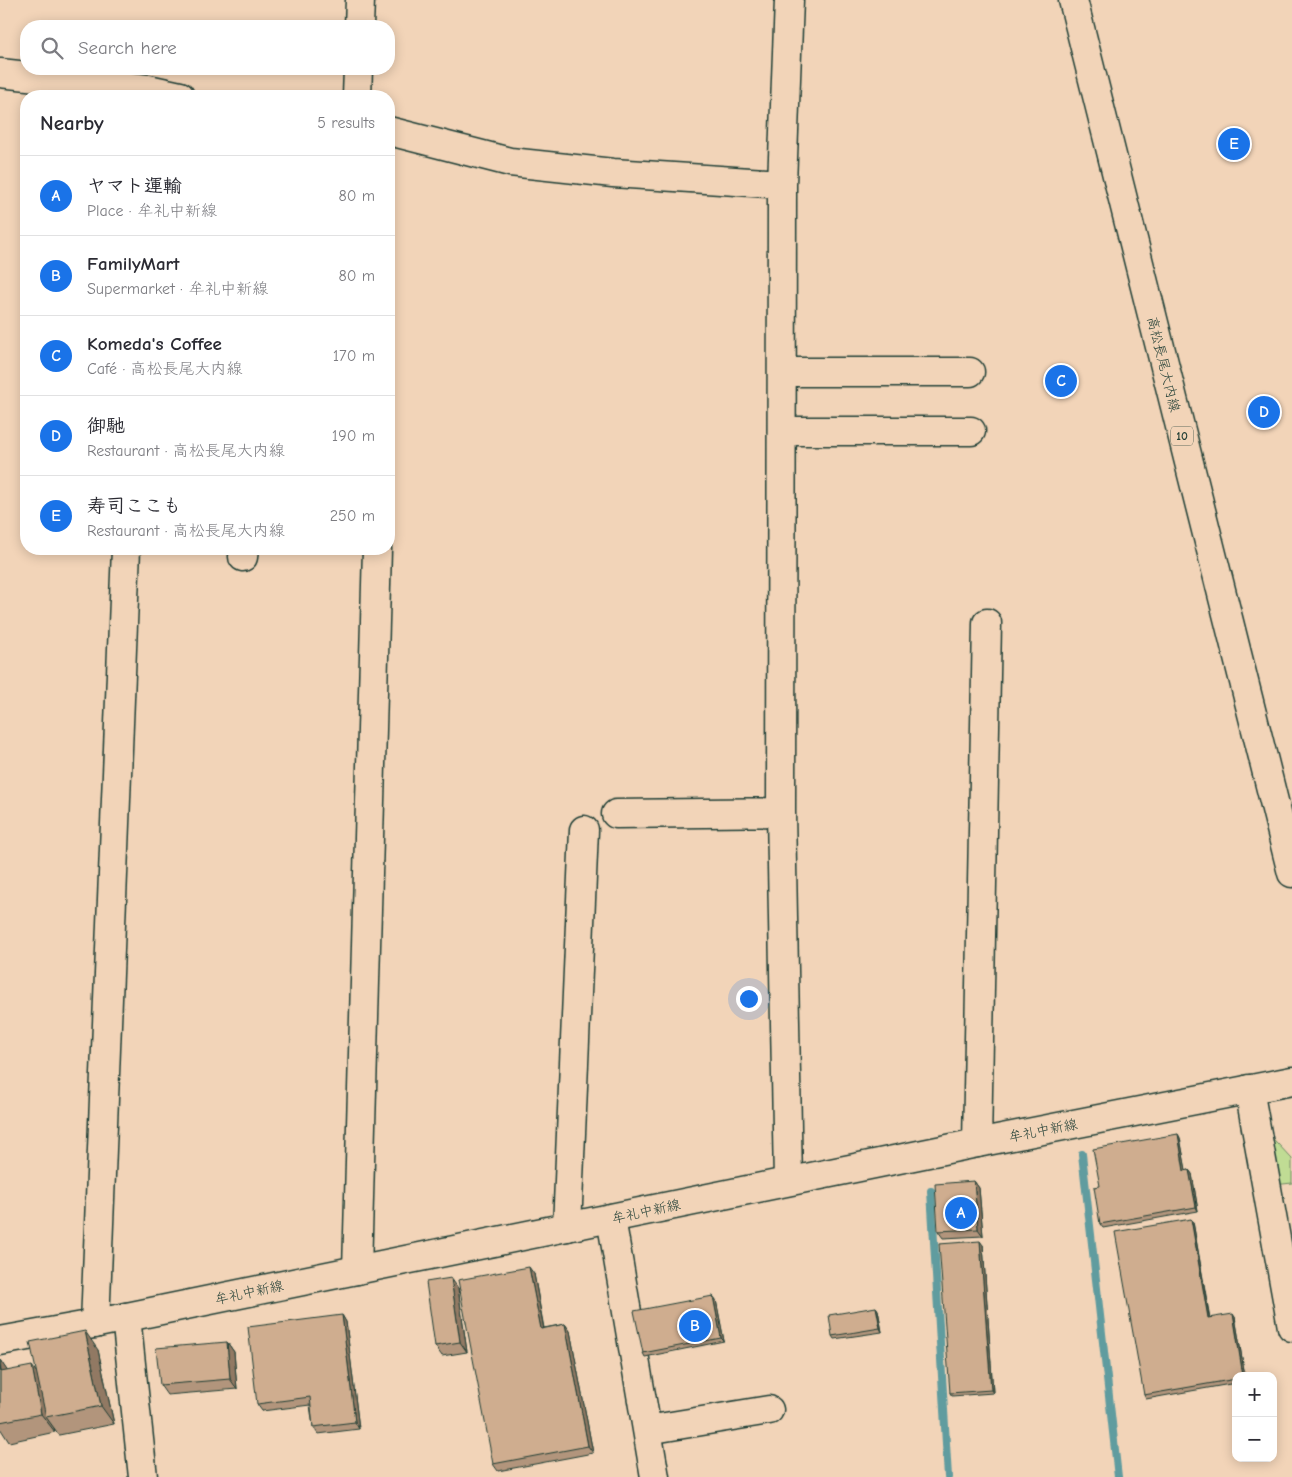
<!DOCTYPE html>
<meta charset="utf-8">
<style>
body{margin:0;font-family:"Comic Neue","Klee One",sans-serif;background:#f2f2f3;color:#2b2b33}
.controls{position:absolute;right:15px;bottom:15px;display:grid;overflow:hidden;border-radius:10px;box-shadow:0 2px 12px #0003}
.controls button{width:45px;height:45px;display:grid;place-items:center;padding:0;border:0;border-bottom:1px solid #e1e1e2;background:#fff;color:#2b2b33;font:25px sans-serif}
.you{position:absolute;left:748px;top:998px;width:18px;height:18px;margin:-12px;border:4px solid #fff;border-radius:50%;background:#1a73e8;box-shadow:0 0 0 8px #1a73e833}
.badge{display:grid;place-items:center;width:32px;height:32px;border-radius:50%;background:#1a73e8;color:#fff;font-size:16px;font-weight:700}
.pin{position:absolute;translate:-50% -50%;border:2px solid #fff;box-shadow:0 1px 5px #0006}
.list{margin:0;padding:0;list-style:none}
h2{display:flex;justify-content:space-between;align-items:center;height:65px;margin:0;padding:0 20px;font-size:21px}
h2 small{font-size:16px;font-weight:400;color:#7c7c81}
.list li{display:grid;grid-template-columns:32px 1fr auto;gap:15px;align-items:center;box-sizing:border-box;height:80px;padding:0 20px;border-top:1px solid #e1e1e2}
.list b{display:block;font-size:19px;white-space:nowrap}
.list p{margin:0;font-size:16px;white-space:nowrap;color:#7c7c81}
.list em{font-size:16px;font-style:normal;color:#7c7c81}
.icon{flex:none;width:28px;height:28px;fill:none;stroke:currentColor;stroke-width:2;stroke-linecap:round;stroke-linejoin:round}
.map{position:relative;flex:none;width:1292px;height:1477px;overflow:hidden}
.search{position:absolute;background:#fff;box-shadow:0 2px 12px #0003;left:20px;top:20px;width:375px;height:55px;display:flex;align-items:center;gap:12px;box-sizing:border-box;padding:0 18px;border-radius:20px;color:#7c7c81;font-size:19px}
.panel{position:absolute;background:#fff;box-shadow:0 2px 12px #0003;left:20px;top:90px;width:375px;height:465px;border-radius:20px}
.map>svg:first-child{display:block}
.green{fill:#c0dc94;stroke:#708c64}
.lines{fill:none;stroke-linecap:round;stroke-linejoin:round}
.stream{stroke:#609c9f;stroke-width:8}
.minor-casing{stroke:#1f3d34;stroke-width:31}
.major-casing{stroke:#1f3d34;stroke-width:31}
.minor{stroke:#f2d4b8;stroke-width:28}
.major{stroke:#f2d4b8;stroke-width:28}
.wall{fill:#b2957b;stroke:#1f3d34}
.shaded-wall{fill:#917964;stroke:#1f3d34}
.building{fill:#cfad8f;stroke:#1f3d34}
.labels{text-anchor:middle;stroke-width:4.5;stroke-linejoin:round;paint-order:stroke}
.shield{fill:#f2d4b8;stroke:#5e6a5c;stroke-width:1}
.shield-label{font-size:12px;font-weight:bold;fill:#1f3d34}
.street-label{font-size:14px;fill:#1f3d34;stroke:#f2d4b8}
</style>
<div class="map">
<svg width="1292" height="1477" viewBox="0 0 1292 1477">
<rect width="100%" height="100%" fill="#f2d4b8"/>
<filter id="ink" filterUnits="userSpaceOnUse"><feTurbulence type="fractalNoise" baseFrequency=".02" numOctaves="2"/><feDisplacementMap in="SourceGraphic" scale="10" xChannelSelector="R" yChannelSelector="G"/><feConvolveMatrix kernelMatrix="1 2 1 2 8 2 1 2 1" color-interpolation-filters="sRGB"/></filter>
<g filter="url(#ink)">
<path class="green" d="M1263,1128L1292,1159V1183L1274,1185Z"/>
<g class="lines">
<path class="stream" d="M1082,1154L1118,1477
M931,1191L948,1477"/>
<g class="minor-casing">
<path id="minor" d="M359,26L360,0
M0,73L148,89L180,96
M357,96L358,69
M389,131L510,162L613,173L782,184L781,812L788,1181
M782,184L789,0
M782,372H970
M782,431H971
M243,557L244,549
M616,814L781,812
M1249,1089L1292,1327
M977,1143L987,623
M611,1218L655,1477
M567,1227L584,830
M357,1270L377,549
M126,1317L143,1477
M95,1324L126,549
M647,1430L769,1410"/>
</g>
<g class="major-casing">
<path id="major" d="M1073,0L1292,873
M0,1341L83,1326L977,1143L1292,1081"/>
</g>
<use href="#minor" class="minor"/>
<use href="#major" class="major"/>
</g>
<path class="wall" d="M1178,1134L1180,1138L1186,1171L1189,1170L1192,1174L1198,1211L1103,1228L1100,1224V1186Z
M974,1181L979,1188L983,1236L943,1238L938,1231Z
M1193,1222L1210,1318L1235,1317L1245,1376H1236V1383L1146,1399L1144,1395Z
M983,1245L993,1393L952,1396L950,1393Z
M534,1274L544,1328L565,1324L570,1331L593,1453L498,1471L493,1464Z
M458,1288L467,1352L442,1356L435,1346Z
M713,1296L716,1300L724,1341L645,1357L643,1353Z
M876,1307L878,1310L882,1332L834,1339L832,1336Z
M342,1315L346,1322L359,1429L318,1434L313,1427L310,1405L262,1411L257,1404Z
M227,1342L234,1352L237,1389L167,1395L160,1385Z
M98,1350L114,1424L59,1435L54,1428L55,1432L9,1442L0,1428V1360L7,1371L37,1372Z"/>
<path class="shaded-wall" d="M1178,1134L1180,1138L1187,1175L1184,1171Z
M1189,1170L1192,1174L1198,1211L1196,1207Z
M974,1181L979,1188L983,1236L978,1229Z
M1191,1219L1193,1222L1210,1321L1208,1318Z
M980,1241L983,1245L993,1393L991,1390Z
M529,1267L534,1274L545,1336L541,1329Z
M451,1278L458,1288L467,1352L460,1342Z
M713,1296L716,1300L724,1341L721,1338Z
M876,1307L878,1310L882,1332L880,1328Z
M1233,1314L1235,1317L1245,1376H1243Z
M342,1315L346,1322L359,1429L355,1422Z
M565,1324L570,1331L593,1453L588,1446Z
M85,1331L98,1350L114,1424L101,1406Z
M227,1342L234,1352L237,1389L230,1379Z
M0,1360L11,1376L1,1372Z
M32,1366L45,1384L46,1417L54,1428L55,1432L41,1414Z"/>
<path class="building" d="M1178,1134L1184,1171L1189,1170L1196,1207L1100,1224L1094,1187L1100,1186L1093,1149Z
M974,1181L978,1229L938,1231L935,1184Z
M1191,1219L1208,1318L1233,1314L1243,1376H1236V1379L1144,1395L1115,1232Z
M980,1241L991,1390L950,1393L939,1244Z
M529,1267L541,1329L565,1324L588,1446L493,1464L458,1280Z
M451,1278L460,1342L435,1346L426,1282Z
M713,1296L721,1338L643,1353L634,1311Z
M876,1307L880,1328L832,1336L829,1315Z
M342,1315L355,1422L313,1427L310,1397L257,1404L248,1327Z
M85,1331L101,1406L46,1417L30,1342Z
M227,1342L230,1379L160,1385L156,1348Z
M32,1366L41,1414L0,1422V1367L1,1372Z"/>
</g>
<g class="labels">
<rect class="shield" x="1171" y="426.5" width="22" height="19" rx="4"/>
<g class="shield-label">
<text x="1182" y="440">10</text>
</g>
<g class="street-label">
<text transform="translate(1164 364) rotate(76)" y="5">高松長尾大内線</text>
<text transform="translate(1043 1130) rotate(-11)" y="5">牟礼中新線</text>
<text transform="translate(646 1211) rotate(-12)" y="5">牟礼中新線</text>
<text transform="translate(249 1292) rotate(-12)" y="5">牟礼中新線</text>
</g>
</g>
</svg>
<div class="controls">
<button>+</button>
<button>−</button>
</div>
<div class="you"></div>
<div class="pin badge" style="left:961px;top:1213px">A</div>
<div class="pin badge" style="left:695px;top:1326px">B</div>
<div class="pin badge" style="left:1061px;top:381px">C</div>
<div class="pin badge" style="left:1264px;top:412px">D</div>
<div class="pin badge" style="left:1234px;top:144px">E</div>
<div class="search"><svg class="icon" aria-label="search" viewBox="0 0 24 24"><circle cx="10" cy="10" r="6"/><path d="M15 15l6 6"/></svg>Search here</div>
<section class="panel">
<h2>Nearby<small>5 results</small></h2>
<ul class="list">
<li><span class="badge">A</span><div><b>ヤマト運輸</b><p>Place · 牟礼中新線</p></div><em>80 m</em></li>
<li><span class="badge">B</span><div><b>FamilyMart</b><p>Supermarket · 牟礼中新線</p></div><em>80 m</em></li>
<li><span class="badge">C</span><div><b>Komeda's Coffee</b><p>Café · 高松長尾大内線</p></div><em>170 m</em></li>
<li><span class="badge">D</span><div><b>御馳</b><p>Restaurant · 高松長尾大内線</p></div><em>190 m</em></li>
<li><span class="badge">E</span><div><b>寿司ここも</b><p>Restaurant · 高松長尾大内線</p></div><em>250 m</em></li>
</ul>
</section>
</div>
